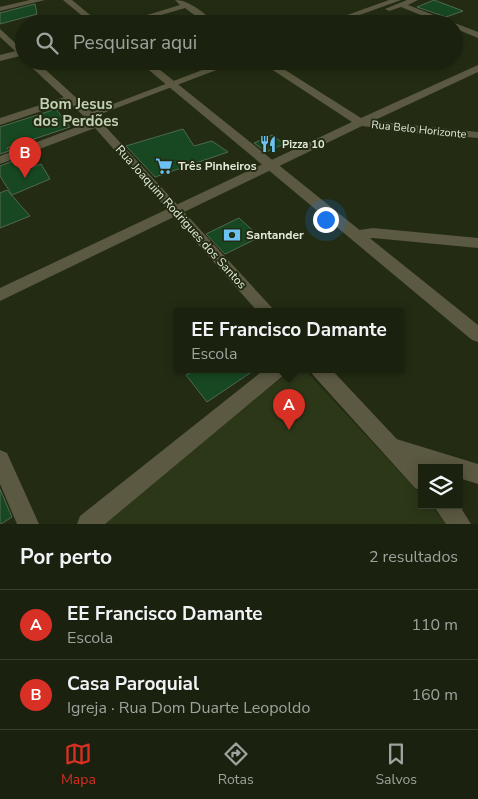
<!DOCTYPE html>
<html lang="pt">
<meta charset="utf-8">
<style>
body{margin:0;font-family:"Nunito Sans",sans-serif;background:#272e1c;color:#f1f3f6}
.controls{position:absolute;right:15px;bottom:15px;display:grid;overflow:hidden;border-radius:0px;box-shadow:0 2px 12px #0003}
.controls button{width:45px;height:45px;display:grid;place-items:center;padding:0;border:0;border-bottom:1px solid #383e2e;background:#1a210e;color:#f1f3f6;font:25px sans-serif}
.you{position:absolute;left:325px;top:219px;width:18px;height:18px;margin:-12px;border:4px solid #fff;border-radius:50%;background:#1a73e8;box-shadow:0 0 0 8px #1a73e833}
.badge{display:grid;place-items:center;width:32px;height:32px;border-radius:50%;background:#d93025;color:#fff;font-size:16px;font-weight:700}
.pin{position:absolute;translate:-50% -41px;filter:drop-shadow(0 1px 2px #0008)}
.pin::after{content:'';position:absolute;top:26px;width:18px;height:15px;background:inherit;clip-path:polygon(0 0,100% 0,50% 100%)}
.popup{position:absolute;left:174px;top:308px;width:230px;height:65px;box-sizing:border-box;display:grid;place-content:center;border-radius:0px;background:#1a210e;filter:drop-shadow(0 1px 4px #0005);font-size:16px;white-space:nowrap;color:#9fa39e}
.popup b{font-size:19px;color:#f1f3f6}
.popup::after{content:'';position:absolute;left:50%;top:100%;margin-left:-10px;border:10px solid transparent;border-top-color:#1a210e}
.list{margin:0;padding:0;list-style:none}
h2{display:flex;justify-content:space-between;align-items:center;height:65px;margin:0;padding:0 20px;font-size:21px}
h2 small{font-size:16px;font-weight:400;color:#9fa39e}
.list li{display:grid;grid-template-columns:32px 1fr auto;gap:15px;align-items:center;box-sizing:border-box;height:70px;padding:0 20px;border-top:1px solid #383e2e}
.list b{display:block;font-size:19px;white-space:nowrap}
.list p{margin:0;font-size:16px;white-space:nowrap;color:#9fa39e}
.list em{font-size:16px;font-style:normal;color:#9fa39e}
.icon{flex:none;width:28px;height:28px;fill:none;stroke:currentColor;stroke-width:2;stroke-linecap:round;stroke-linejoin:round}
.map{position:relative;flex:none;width:478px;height:524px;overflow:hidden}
.search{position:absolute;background:#1a210e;box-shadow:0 2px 12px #0003;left:15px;right:15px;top:15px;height:55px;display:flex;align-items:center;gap:12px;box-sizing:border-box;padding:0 18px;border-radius:28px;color:#9fa39e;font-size:19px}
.sheet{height:205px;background:#1a210e}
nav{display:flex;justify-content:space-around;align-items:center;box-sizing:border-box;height:70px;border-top:1px solid #383e2e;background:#1a210e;font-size:14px;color:#9fa39e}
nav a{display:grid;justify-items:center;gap:2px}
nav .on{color:#d93025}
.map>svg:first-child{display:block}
.built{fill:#2c3718}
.building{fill:#174822;stroke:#506853}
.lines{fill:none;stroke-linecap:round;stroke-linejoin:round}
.minor{fill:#5b5941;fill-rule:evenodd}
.tertiary{fill:#5b5941;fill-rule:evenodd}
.labels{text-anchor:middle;stroke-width:4;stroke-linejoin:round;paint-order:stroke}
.far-street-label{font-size:11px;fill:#e2e9d9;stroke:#232c13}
.far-poi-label{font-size:11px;font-weight:bold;fill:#e2e9d9;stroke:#232c13;text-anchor:start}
.poi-label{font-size:12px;font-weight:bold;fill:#e2e9d9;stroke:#232c13;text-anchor:start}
.street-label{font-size:12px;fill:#e2e9d9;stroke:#232c13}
.far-district-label{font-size:15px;font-weight:bold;fill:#c4d1b3;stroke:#232c13}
</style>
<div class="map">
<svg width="478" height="524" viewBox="0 0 478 524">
<rect width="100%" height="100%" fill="#232c13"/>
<path class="built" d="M293,369H304L422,496V505H430L447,524H100Z"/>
<path class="building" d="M434,0L463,11L446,17L417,7Z
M35,4L37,14L0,24V13Z
M56,109L70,127L7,148L9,151L0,154V127Z
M183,129L194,146L212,141L228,152L155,177L126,146Z
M272,135L284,144L266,152L254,143Z
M15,160L22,171L41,164L50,179L12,195L0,176V166Z
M7,190L30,216L0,228V193Z
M239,218L260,237L225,254L206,234Z
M198,369H256L207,402L186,375Z
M0,489L12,517L1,524H0Z"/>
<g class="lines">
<path class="minor" d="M30,0H45L0,11V7Z
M175,0C189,0 206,14 216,24H206L185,8L131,24H117L180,5Z
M389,0H401L335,24H322Z
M407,0H418L408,5L478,32V38L454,28V24H443L401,7L389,11L385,9Z
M24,49V55L0,61V55Z
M226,61H240L93,117L89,118L84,115Z
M259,61H271L361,118L478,65V72L373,121L478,132V138L415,133L362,126L0,301V288L352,122Z
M71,95L76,98L75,100L0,125V118Z
M373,228L478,238V248L373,238L357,240L350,235L352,231Z
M265,369H287L284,375L105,524H77L80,516Z
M393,438L478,464V484L459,478V468H423L386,455L383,448L386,441Z
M0,450L7,453L39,524H17L0,484Z"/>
<path class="tertiary" d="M63,0H72L101,24H92Z
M0,29L24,51V59L0,37Z
M25,61H36L93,113L275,311H257L95,128L0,164V156L90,122Z
M138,61H149L478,325V342L472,340Z
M310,369H331L424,468H422V491L415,488L313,375Z
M433,505H459L471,524H446Z"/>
</g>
<defs>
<g id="restaurant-bare" transform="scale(1.35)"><path d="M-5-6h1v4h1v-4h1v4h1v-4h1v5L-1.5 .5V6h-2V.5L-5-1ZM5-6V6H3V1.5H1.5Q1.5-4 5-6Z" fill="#6dc2f3" stroke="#232c13" stroke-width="2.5" paint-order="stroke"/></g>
<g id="supermarket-bare" transform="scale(1.35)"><path d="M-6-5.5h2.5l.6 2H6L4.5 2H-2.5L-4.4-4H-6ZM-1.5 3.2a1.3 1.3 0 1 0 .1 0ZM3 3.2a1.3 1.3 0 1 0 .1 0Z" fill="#6dc2f3" stroke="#232c13" stroke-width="2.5" paint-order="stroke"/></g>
<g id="bank-bare" transform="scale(1.35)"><path d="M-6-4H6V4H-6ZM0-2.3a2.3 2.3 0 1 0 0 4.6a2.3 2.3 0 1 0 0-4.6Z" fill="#6dc2f3" stroke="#232c13" stroke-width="2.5" paint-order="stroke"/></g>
</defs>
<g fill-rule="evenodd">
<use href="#restaurant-bare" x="268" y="144"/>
<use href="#supermarket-bare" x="164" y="166"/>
<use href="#bank-bare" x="232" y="235"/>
</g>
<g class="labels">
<g class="far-street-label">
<text transform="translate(419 129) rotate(6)" y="4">Rua Belo Horizonte</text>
</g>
<g class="far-poi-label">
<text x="282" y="148">Pizza 10</text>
</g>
<g class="poi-label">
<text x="178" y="170">Três Pinheiros</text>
<text x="246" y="239">Santander</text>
</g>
<g class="street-label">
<text transform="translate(181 217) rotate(48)" y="4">Rua Joaquim Rodrigues dos Santos</text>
</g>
<g class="far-district-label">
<text x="76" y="109">Bom Jesus<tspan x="76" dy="17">dos Perdões</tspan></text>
</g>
</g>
</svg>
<div class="controls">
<button><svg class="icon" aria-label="layers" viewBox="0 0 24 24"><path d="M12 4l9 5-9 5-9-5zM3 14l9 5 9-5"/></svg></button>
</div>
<div class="you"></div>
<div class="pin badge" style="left:289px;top:430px">A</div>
<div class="popup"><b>EE Francisco Damante</b>Escola</div>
<div class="pin badge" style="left:25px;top:178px">B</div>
<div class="search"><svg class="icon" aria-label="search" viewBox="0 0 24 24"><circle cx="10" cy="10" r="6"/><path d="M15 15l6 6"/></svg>Pesquisar aqui</div>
</div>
<section class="sheet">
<h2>Por perto<small>2 resultados</small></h2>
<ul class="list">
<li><span class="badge">A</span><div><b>EE Francisco Damante</b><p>Escola</p></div><em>110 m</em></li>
<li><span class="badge">B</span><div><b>Casa Paroquial</b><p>Igreja · Rua Dom Duarte Leopoldo</p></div><em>160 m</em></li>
</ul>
</section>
<nav>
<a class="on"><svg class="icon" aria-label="map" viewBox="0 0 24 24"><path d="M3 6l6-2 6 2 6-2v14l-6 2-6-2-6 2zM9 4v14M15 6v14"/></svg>Mapa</a>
<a><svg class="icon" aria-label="directions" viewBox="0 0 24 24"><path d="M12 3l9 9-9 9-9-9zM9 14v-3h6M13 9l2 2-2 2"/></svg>Rotas</a>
<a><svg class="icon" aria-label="saved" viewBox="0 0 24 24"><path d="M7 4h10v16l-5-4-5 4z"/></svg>Salvos</a>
</nav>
